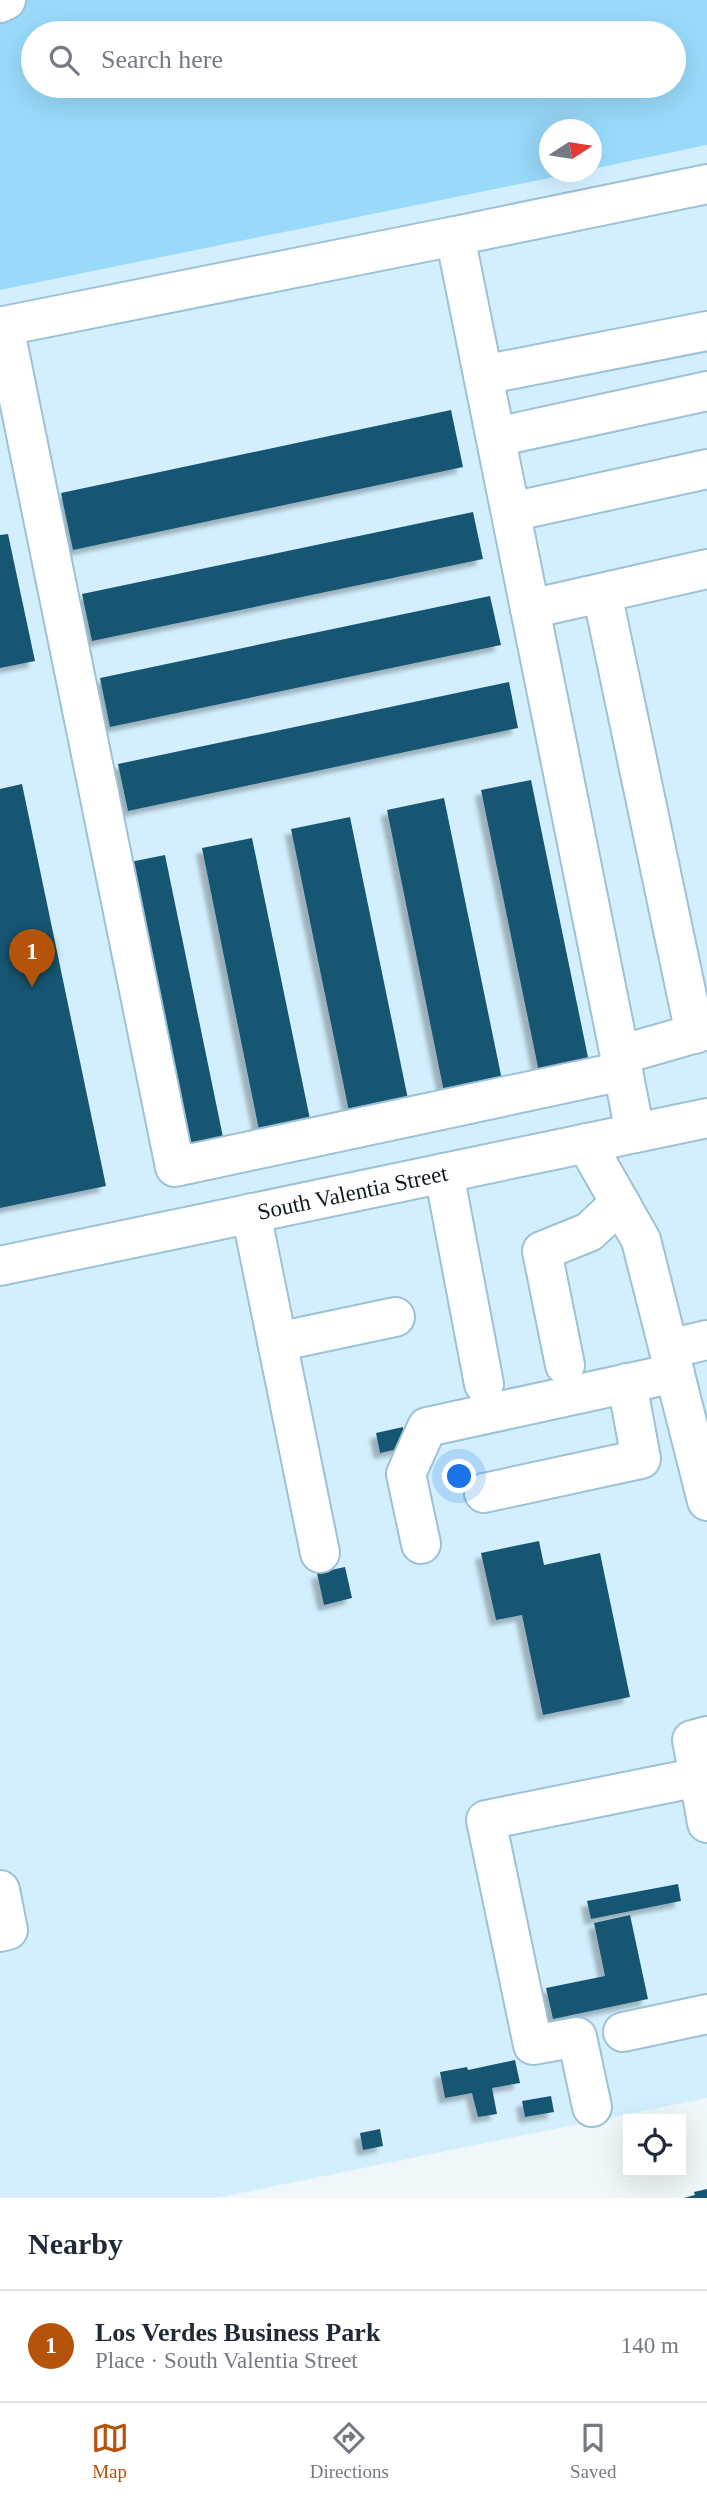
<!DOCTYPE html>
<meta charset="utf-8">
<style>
body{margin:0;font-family:Georgia,serif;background:#f2f2f3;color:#1f2937}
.controls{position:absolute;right:21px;bottom:21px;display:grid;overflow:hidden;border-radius:0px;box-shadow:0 7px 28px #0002}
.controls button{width:63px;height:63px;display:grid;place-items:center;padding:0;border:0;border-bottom:2px solid #e0e1e3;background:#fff;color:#1f2937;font:35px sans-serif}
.compass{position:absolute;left:539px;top:119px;width:63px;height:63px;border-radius:50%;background:#fff;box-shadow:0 7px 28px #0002;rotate:78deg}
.you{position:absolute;left:460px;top:1477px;width:24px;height:24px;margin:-18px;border:5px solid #fff;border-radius:50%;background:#1a73e8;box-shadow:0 0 0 10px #1a73e833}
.badge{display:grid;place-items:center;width:46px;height:46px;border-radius:50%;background:#b45309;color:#fff;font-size:23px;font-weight:700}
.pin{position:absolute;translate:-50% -58px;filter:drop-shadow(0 2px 4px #0008)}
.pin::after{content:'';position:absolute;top:37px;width:24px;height:21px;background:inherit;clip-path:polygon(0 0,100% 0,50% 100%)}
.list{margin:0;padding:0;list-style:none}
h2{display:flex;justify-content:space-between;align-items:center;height:91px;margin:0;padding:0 28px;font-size:30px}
h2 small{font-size:23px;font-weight:400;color:#747a83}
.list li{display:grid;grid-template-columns:46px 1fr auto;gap:21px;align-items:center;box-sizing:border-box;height:112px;padding:0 28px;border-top:2px solid #e0e1e3}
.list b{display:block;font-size:26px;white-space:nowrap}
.list p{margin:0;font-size:23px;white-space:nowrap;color:#747a83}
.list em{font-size:23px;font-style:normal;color:#747a83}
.icon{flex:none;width:38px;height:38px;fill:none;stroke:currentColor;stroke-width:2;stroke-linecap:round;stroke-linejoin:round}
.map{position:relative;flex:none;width:707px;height:2198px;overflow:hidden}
.search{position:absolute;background:#fff;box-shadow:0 7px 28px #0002;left:21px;right:21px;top:21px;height:77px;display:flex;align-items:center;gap:18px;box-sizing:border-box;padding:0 24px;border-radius:38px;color:#747a83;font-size:26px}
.sheet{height:203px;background:#fff}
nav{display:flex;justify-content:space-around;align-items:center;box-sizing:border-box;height:98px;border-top:2px solid #e0e1e3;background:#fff;font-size:19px;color:#747a83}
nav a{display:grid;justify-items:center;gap:4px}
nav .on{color:#b45309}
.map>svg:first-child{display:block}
.built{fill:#d3effd}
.green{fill:#99dafa;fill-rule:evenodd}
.building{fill:#185772;filter:url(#shadow)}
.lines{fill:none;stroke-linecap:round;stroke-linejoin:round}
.minor-casing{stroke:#9dc2d5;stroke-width:42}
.minor{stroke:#fff;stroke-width:38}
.labels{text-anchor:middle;stroke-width:7;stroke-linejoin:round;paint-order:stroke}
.street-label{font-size:23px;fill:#0a181f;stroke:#fff}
</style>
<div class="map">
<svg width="707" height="2198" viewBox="0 0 707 2198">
<defs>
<filter id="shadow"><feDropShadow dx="-6" dy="6" stdDeviation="2" flood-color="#0004"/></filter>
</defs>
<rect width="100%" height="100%" fill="#f0f7fb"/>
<path class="built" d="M707,145V2098L216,2198H0V290L579,172H592V169Z"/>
<path class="green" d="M0,0H707V145L592,169V130H550V172H579L0,290ZM33,33H674V86H33Z"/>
<path class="building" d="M451,410L463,467L73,550L61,493Z
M473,512L483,559L92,641L82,594Z
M8,534L35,661L0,668V535Z
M490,596L501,645L110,727L100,678Z
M509,682L518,728L128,811L118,764Z
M531,780L590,1067L540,1077L481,790Z
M22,784L106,1186L0,1208V789Z
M444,798L503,1085L445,1097L387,810Z
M350,817L409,1104L350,1116L291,829Z
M252,838L311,1124L260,1135L202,848Z
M165,855L224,1142L179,1152L120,864Z
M403,1427L407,1447L380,1453L376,1433Z
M539,1541L544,1565L600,1553L630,1697L543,1715L522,1615L496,1620L481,1553Z
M345,1567L352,1598L324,1605L317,1573Z
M678,1884L681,1901L591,1919L587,1901Z
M630,1915L648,1999L553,2019L546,1988L605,1976L594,1923Z
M515,2060L520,2083L492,2088L497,2114L478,2117L472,2093L445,2098L440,2072L467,2067L468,2070Z
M551,2096L554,2112L525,2117L522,2101Z
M380,2129L383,2146L363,2150L360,2133Z
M707,2189V2198H684L695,2195L694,2192Z"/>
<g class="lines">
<g class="minor-casing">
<g id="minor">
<path d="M0,3L6,0"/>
<path d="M455,236L707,184"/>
<path d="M483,375L707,331"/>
<path d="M496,437L707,391"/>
<path d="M511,512L707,469"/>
<path d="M602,593L695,1034"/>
<path d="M530,609L707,569"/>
<path d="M620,1055L707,1030"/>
<path d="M623,1071L175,1167L4,326L455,236L623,1071L635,1133"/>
<path d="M586,1143L641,1240L707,1501"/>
<path d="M444,1173L484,1384"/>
<path d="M251,1213L320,1553"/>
<path id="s1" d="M0,1266L707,1118"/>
<path d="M277,1342L395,1317"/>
<path d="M669,1349L707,1340"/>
<path d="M565,1365L542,1251L589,1232L620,1203"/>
<path d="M484,1493L641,1459L627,1383"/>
<path d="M421,1544L406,1474L427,1427L675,1373"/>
<path d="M699,1777L707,1823"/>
<path d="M0,1890L8,1930L0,1932"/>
<path d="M623,2032L707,2014"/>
<path d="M592,2107L577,2037L533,2045L486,1820L699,1777L692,1740L707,1736"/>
</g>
</g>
<use href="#minor" class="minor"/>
</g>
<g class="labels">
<g class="street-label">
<text dy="8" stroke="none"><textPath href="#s1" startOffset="360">South Valentia Street</textPath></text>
</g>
</g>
</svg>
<div class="controls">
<button><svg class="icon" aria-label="locate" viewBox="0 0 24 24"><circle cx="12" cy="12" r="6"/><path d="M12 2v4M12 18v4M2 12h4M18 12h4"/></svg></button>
</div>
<svg class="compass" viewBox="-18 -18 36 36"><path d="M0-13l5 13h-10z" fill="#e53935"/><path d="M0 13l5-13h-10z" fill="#747a83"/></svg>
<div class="you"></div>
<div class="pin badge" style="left:32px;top:987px">1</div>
<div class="search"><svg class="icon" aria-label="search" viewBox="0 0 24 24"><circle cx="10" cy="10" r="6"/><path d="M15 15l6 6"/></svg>Search here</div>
</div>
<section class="sheet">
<h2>Nearby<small></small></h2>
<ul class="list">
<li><span class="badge">1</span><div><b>Los Verdes Business Park</b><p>Place · South Valentia Street</p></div><em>140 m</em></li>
</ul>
</section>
<nav>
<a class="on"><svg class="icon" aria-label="map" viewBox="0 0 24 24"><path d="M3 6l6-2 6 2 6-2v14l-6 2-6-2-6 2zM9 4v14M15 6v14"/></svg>Map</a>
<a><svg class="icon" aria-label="directions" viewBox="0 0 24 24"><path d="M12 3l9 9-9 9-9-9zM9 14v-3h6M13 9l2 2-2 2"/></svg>Directions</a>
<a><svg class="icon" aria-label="saved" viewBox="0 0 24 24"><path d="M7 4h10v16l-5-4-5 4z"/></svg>Saved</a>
</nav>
